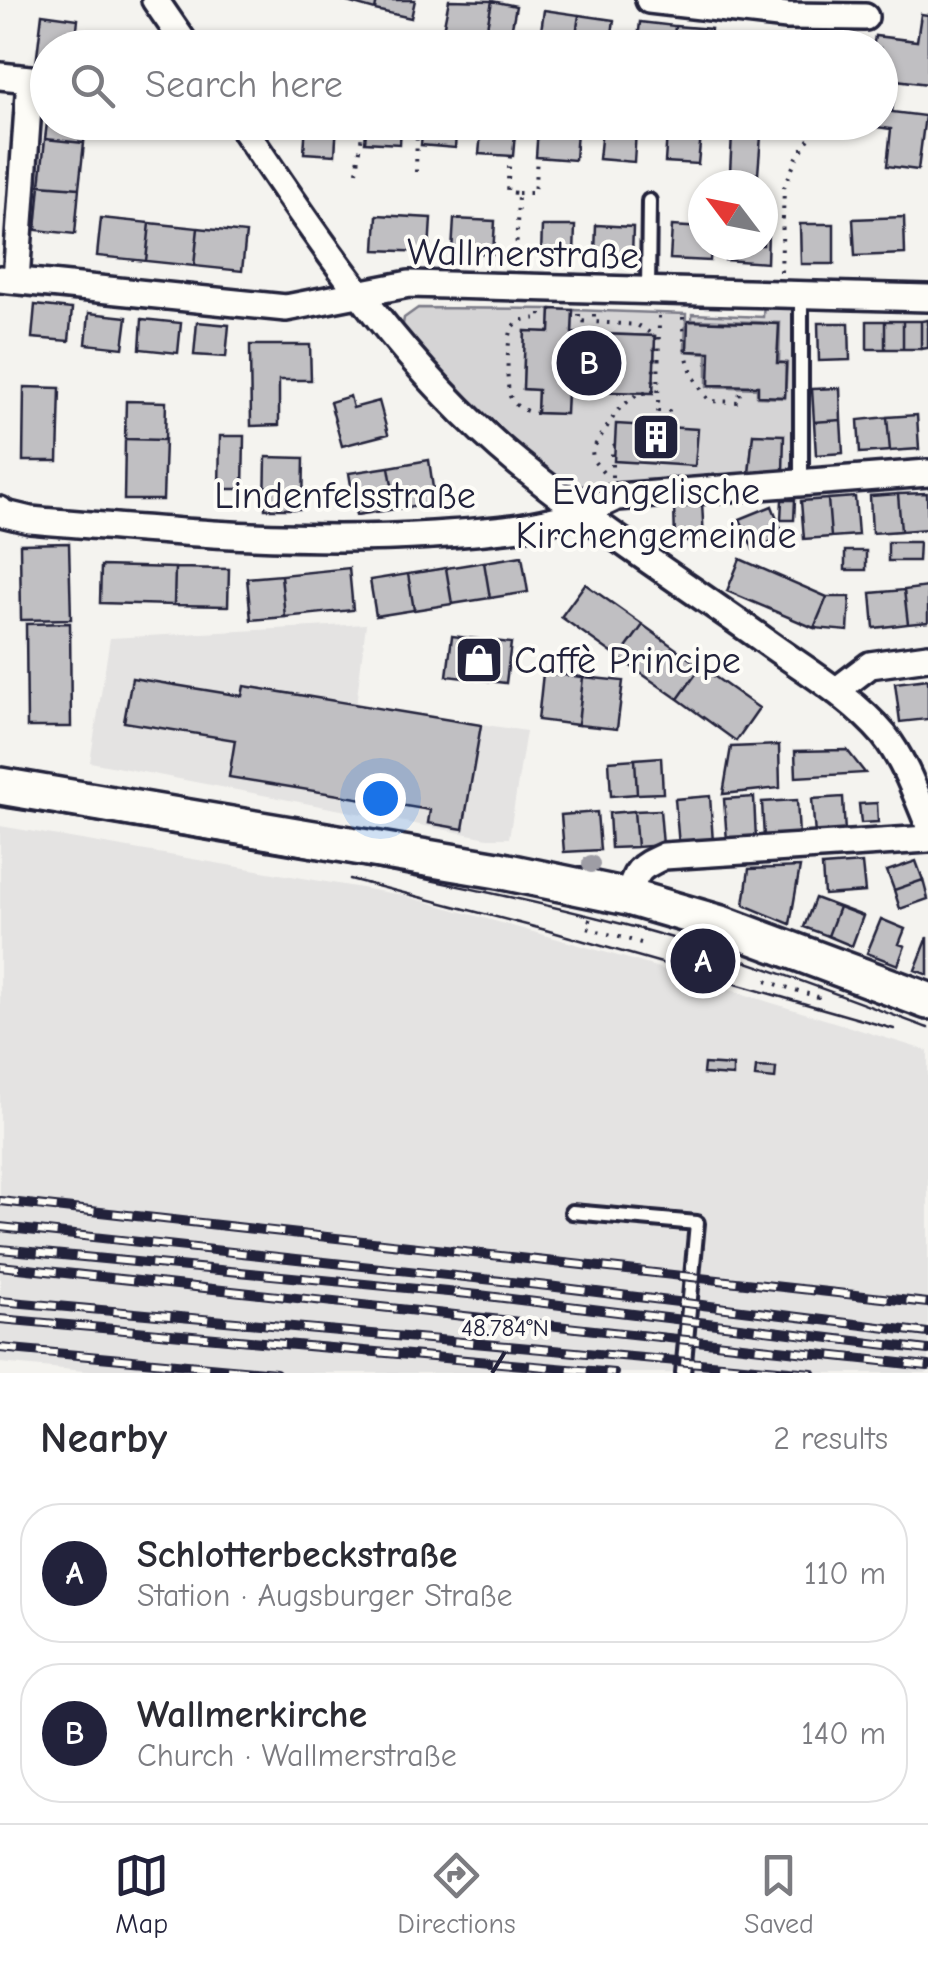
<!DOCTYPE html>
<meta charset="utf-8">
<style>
body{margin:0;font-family:"Comic Neue",sans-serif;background:#f7f7f7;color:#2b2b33}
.compass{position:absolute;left:688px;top:170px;width:90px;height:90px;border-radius:50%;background:#fff;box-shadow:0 2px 8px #0004;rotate:302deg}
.you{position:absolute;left:380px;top:798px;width:35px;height:35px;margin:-25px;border:8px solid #fff;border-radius:50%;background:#1a73e8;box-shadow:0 0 0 15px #1a73e833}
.badge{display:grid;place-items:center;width:65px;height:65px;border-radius:50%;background:#22223b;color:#fff;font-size:32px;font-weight:700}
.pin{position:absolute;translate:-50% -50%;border:5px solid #fff;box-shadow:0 2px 10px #0006}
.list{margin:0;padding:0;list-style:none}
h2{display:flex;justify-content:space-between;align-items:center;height:130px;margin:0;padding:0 40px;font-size:42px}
h2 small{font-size:32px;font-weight:400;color:#7c7c81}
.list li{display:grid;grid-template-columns:65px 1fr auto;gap:30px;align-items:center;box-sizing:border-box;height:140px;margin:0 20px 20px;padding:0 20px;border:2px solid #e1e1e2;border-radius:40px}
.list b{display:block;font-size:38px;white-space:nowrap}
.list p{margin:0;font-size:32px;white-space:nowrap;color:#7c7c81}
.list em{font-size:32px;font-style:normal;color:#7c7c81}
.icon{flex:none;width:55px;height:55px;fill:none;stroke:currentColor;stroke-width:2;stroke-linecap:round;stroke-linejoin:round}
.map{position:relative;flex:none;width:928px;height:1373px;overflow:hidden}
.search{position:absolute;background:#fff;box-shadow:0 2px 8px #0004;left:30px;right:30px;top:30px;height:110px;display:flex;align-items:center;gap:25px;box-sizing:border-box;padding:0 35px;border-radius:55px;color:#7c7c81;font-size:38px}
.sheet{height:450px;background:#fff}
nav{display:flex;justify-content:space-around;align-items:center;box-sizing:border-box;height:140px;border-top:2px solid #e1e1e2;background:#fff;font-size:28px;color:#7c7c81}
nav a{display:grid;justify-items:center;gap:5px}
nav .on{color:#22223b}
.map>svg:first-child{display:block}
.built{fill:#e4e3e2}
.green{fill:#d5d4d5;stroke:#7c7b88;stroke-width:2.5}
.building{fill:#c0bfc2;stroke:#22223b;stroke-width:2.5}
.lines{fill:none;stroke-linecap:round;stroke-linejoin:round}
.service-casing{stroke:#22223b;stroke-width:20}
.minor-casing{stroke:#22223b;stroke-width:32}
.secondary-casing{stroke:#22223b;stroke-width:42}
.path{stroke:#22223b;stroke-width:4;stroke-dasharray:2.5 8;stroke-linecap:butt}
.service{stroke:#fdfcf7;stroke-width:12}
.minor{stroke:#fdfcf7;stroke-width:25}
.secondary{stroke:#fdfcf7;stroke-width:35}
.tram{stroke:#22223b;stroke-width:2.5}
.rail-casing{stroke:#22223b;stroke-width:10}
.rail{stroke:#fdfcf7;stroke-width:6;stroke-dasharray:19;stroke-linecap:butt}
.tree{fill:#9e9da5}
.ticks{fill:none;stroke:#22223b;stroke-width:4}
.labels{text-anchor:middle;stroke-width:8;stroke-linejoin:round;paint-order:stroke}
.street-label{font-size:38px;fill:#22223b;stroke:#fdfcf7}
.poi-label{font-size:38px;fill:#22223b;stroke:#fdfcf7}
.ticks-label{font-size:25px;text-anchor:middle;fill:#22223b;stroke:#fdfcf7;stroke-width:8;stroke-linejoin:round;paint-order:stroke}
</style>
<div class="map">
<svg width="928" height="1373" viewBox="0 0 928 1373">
<rect width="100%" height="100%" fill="#f4f3ef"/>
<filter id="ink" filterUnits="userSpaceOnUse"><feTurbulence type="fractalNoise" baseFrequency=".01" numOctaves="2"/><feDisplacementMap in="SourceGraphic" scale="20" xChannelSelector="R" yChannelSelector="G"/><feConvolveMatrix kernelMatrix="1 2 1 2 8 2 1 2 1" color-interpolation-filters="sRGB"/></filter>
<g filter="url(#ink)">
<path class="built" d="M366,624L356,705L526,731L509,838H488L90,762L110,638Z
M0,826L402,895L636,961L928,1051V1373H105L0,1363Z"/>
<path class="green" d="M764,302H799L797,472H783L753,435L749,474L576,486C505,455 450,389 402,330L404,318L418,308L551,309L550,332L525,331L523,389L538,390L537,413L565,414L567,391L653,393L655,336L572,333L573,310L686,314L685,351L707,353V386L757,388V397L785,398L787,363L779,362L780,323L692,320V314L763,317Z"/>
<path class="building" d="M340,0H377L375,10Z
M377,0H415L411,18L375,10Z
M449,0L492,1L485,38L443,30Z
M492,1L516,6L509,42L485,38Z
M544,10L579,15L574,48L539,45Z
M42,14L78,19L75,48H48V92L33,90Z
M921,14L928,15V84L896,80L892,112L925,116L918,170L887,166L891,129L863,125L880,122V48H873L875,36L917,41Z
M579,15L614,20L610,48H574Z
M640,22L675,26L673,48H637Z
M675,26L711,29L709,48H673Z
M743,42L808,44V48H742Z
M48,115V122H86L84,143L45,139Z
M306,122H337L335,155L304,153Z
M367,122H401L400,144L365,142Z
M423,122H457L455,148L421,145Z
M482,122H516L513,156L479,154Z
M538,127L577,130L575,160L536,157Z
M602,129L636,131L634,162L599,159Z
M667,132L701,134L698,164L665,162Z
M732,134L761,136L758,174L730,172Z
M45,139L84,143L79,188L40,185Z
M40,185L79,188L75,234L36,230Z
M377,215L431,218L429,252L375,250Z
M904,217L905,254L855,256L853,219Z
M101,218L150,223L146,261L97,256Z
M454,219L495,221L493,254L452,252Z
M150,223L198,228L194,266L146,261Z
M800,224H834V264H801Z
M596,225L633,227L632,256L595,254Z
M542,226H575L574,256L541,255Z
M672,226L703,228V245H711L710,261L670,259Z
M198,228L246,233L242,271L194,266Z
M763,231H768L767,263L725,260L726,245H763Z
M35,305L72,309L69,341L32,338Z
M551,309L573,310L572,333L655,336L653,393L567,391L566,414L537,413L538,390L523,389L525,331L550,332Z
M89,313L127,317L123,348L86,344Z
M142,319L181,323L178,353L140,349Z
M928,320V348L921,349V321Z
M688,321L779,324L777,363H786L785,397L758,396V386L709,385L710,352L687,351Z
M867,321H885V349H867Z
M885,321H903V349H885Z
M903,321H921V349H903Z
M197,322L229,325L226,357L194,355Z
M818,323H849L850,360L819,361Z
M250,345H310L311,380H279V425L251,426Z
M24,387L60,388L58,461H23Z
M840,388L841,420L814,422L812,389Z
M350,396L353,408L379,401L388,434L342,446L330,402Z
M126,401L166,402L165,440L125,439Z
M917,415L919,449L890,451L887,417Z
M887,417L890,451L860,453L858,420Z
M841,420L843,453L816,455L814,422Z
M616,424L698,429L695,466L614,461Z
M753,434L784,435L783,472L749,474Z
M220,436H244L243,489H219Z
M125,439L165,440L163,500H124Z
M266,457L304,458L303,509H265Z
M429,460L435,502L396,509L389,467Z
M389,467L396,509L356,515L349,473Z
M927,493L928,529L901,531L898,494Z
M898,494L901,531L872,533L870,496Z
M855,497L858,535L831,537L828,499Z
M828,499L831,537L804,539L801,501Z
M782,500H795L794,520H781Z
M702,502L704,540L675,542L674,504Z
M772,506L784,536L753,549L740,519Z
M888,542H919L918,561H888Z
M69,543L71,619L21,620L20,544Z
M845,551H866V570H845Z
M522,556L528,592L490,598L484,562Z
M740,559L827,597L814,628L727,591Z
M484,562L490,598L452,604L446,568Z
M101,566L175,568L174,605L100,603Z
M175,568L229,569L228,606L174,605Z
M349,568L353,610L285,617L281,575Z
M446,568L452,604L414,610L408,574Z
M408,574L414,610L376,616L370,580Z
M281,575L285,617L251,620L247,578Z
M585,584L643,625L619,658L561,617Z
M928,587V622L908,624L904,590Z
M904,590L908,624L874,628L871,593Z
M827,597H850L848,631L814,628Z
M70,623L71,727H27L26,624Z
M643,625L701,667L678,699L619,658Z
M452,636L511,643L506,683L447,676Z
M701,667L759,708L736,741L678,699Z
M543,673L583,677L578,725L538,720Z
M583,677L623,681L617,729L578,725Z
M132,678L242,696L244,686L481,725L463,829L428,823L430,810L229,777L235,740L124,722Z
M928,679V719L900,722L895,683Z
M779,745L780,788L723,794L731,747Z
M847,750L865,773L796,777L795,751Z
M661,757L663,793L637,794L635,759Z
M635,759L637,794L611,796L609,761Z
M710,796L713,843L679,846L675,799Z
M754,797L756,839L727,841L724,799Z
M843,797L845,833L815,835L812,799Z
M797,800L799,836L764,838L762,802Z
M877,803L878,822L861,823L859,804Z
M660,810L663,845L637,847L634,811Z
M634,811L637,847L611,848L609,813Z
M597,812L600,850L564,852L561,815Z
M916,861L923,880L894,890L887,871Z
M862,863L865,892L824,895L822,866Z
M800,867L790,924L744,905L749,869Z
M923,880L928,899L900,909L894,890Z
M815,898L839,907L828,936L804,927Z
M839,907L863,916L852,946L828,936Z
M881,919L905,929L899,944L905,946L898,965L867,953Z
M928,937V975L915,970Z
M687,950L726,962L722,975L683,963Z
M704,1064L733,1066V1076L703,1074Z
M756,1067L776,1068L775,1079L755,1077Z"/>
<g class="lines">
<g class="service-casing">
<path id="service" d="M648,291L649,201
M801,484V297
M572,1212L697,1223L683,1373"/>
</g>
<g class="minor-casing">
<path id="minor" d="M155,0L188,48
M649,0L787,16L865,17
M0,76L30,79L16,280
M239,122C321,243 404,369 518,463C596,527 682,582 765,641C805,670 852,697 884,735C904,760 916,794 928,823
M0,279L286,308L409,284L928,298
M0,510L1,513L30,520C164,531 298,544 433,535C499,531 556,527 617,497L928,473
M836,691L870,665L928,657
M628,897C636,870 638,868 664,856L928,839"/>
</g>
<g class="secondary-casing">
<path id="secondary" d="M0,786L498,870L628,897L721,924L928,1001"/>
</g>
<path class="path" d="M510,156L507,192L518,193L516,263
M357,172L363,126
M416,172L417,131
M518,193H534L537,159
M781,272L784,188L797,157L820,122
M579,314V321L592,322
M594,314V322L637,325L655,336L653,393H638L618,410L592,450L593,460L606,476
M659,316L658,411H669L668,427
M683,317C683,350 688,375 710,401L739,402L740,390
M537,413C526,412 514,407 510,396C506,386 507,339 512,329C518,318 531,319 541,318V313
M612,477V447L615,445
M590,919L587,928L641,943
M766,981L818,997L819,992"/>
<use href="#service" class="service"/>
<use href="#minor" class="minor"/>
<use href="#secondary" class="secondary"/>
<path class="tram" d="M0,807C210,839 421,872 626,925C729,952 828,991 928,1028
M350,879L542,929L894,1029"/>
<g class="rail-casing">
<path id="rail" d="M0,1201L928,1303
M0,1227L548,1286L928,1333
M0,1249L479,1295L928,1350
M0,1266L928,1366
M0,1301L812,1373
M0,1319L614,1373
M0,1348L276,1373"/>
</g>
<use href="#rail" class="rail"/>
</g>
<circle class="tree" cx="591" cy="864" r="9"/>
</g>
<path class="ticks" d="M492,1373L505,1352"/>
<defs>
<g id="building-square" transform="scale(2.5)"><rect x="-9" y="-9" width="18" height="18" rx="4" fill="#22223b" stroke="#fdfcf7"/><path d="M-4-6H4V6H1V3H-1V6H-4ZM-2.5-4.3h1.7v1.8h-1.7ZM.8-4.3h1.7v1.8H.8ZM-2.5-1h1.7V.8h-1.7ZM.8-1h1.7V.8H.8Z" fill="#fff"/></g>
<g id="shop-square" transform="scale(2.5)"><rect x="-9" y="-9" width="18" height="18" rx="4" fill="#22223b" stroke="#fdfcf7"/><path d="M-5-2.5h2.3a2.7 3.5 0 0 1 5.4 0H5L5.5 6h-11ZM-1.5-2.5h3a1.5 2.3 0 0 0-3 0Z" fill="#fff"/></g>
</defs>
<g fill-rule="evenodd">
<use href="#building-square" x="656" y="437"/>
<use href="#shop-square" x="479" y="660"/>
</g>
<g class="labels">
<g class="street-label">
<text transform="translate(523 253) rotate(1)" y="13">Wallmerstraße</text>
<text x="345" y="508">Lindenfelsstraße</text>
</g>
<g class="poi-label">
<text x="656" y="504">Evangelische<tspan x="656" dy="44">Kirchengemeinde</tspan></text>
<text x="514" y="673" text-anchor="start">Caffè Principe</text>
</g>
</g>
<g class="ticks-label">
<text x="505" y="1336">48.784°N</text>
</g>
</svg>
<svg class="compass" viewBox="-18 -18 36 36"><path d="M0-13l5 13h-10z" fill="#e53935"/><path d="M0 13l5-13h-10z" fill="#7c7c81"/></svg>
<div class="you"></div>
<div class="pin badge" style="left:703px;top:961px">A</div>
<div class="pin badge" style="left:589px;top:363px">B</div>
<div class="search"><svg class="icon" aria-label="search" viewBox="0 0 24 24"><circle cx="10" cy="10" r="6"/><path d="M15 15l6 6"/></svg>Search here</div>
</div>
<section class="sheet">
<h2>Nearby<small>2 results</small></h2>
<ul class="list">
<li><span class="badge">A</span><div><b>Schlotterbeckstraße</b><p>Station · Augsburger Straße</p></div><em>110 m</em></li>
<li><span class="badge">B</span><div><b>Wallmerkirche</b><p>Church · Wallmerstraße</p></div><em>140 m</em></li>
</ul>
</section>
<nav>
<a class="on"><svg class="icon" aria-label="map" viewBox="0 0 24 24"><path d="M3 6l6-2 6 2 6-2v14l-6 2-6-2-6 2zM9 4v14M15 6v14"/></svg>Map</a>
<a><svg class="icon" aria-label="directions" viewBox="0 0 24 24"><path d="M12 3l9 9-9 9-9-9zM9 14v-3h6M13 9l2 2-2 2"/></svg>Directions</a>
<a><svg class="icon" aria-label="saved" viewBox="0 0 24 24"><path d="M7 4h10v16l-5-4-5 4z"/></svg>Saved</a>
</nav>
